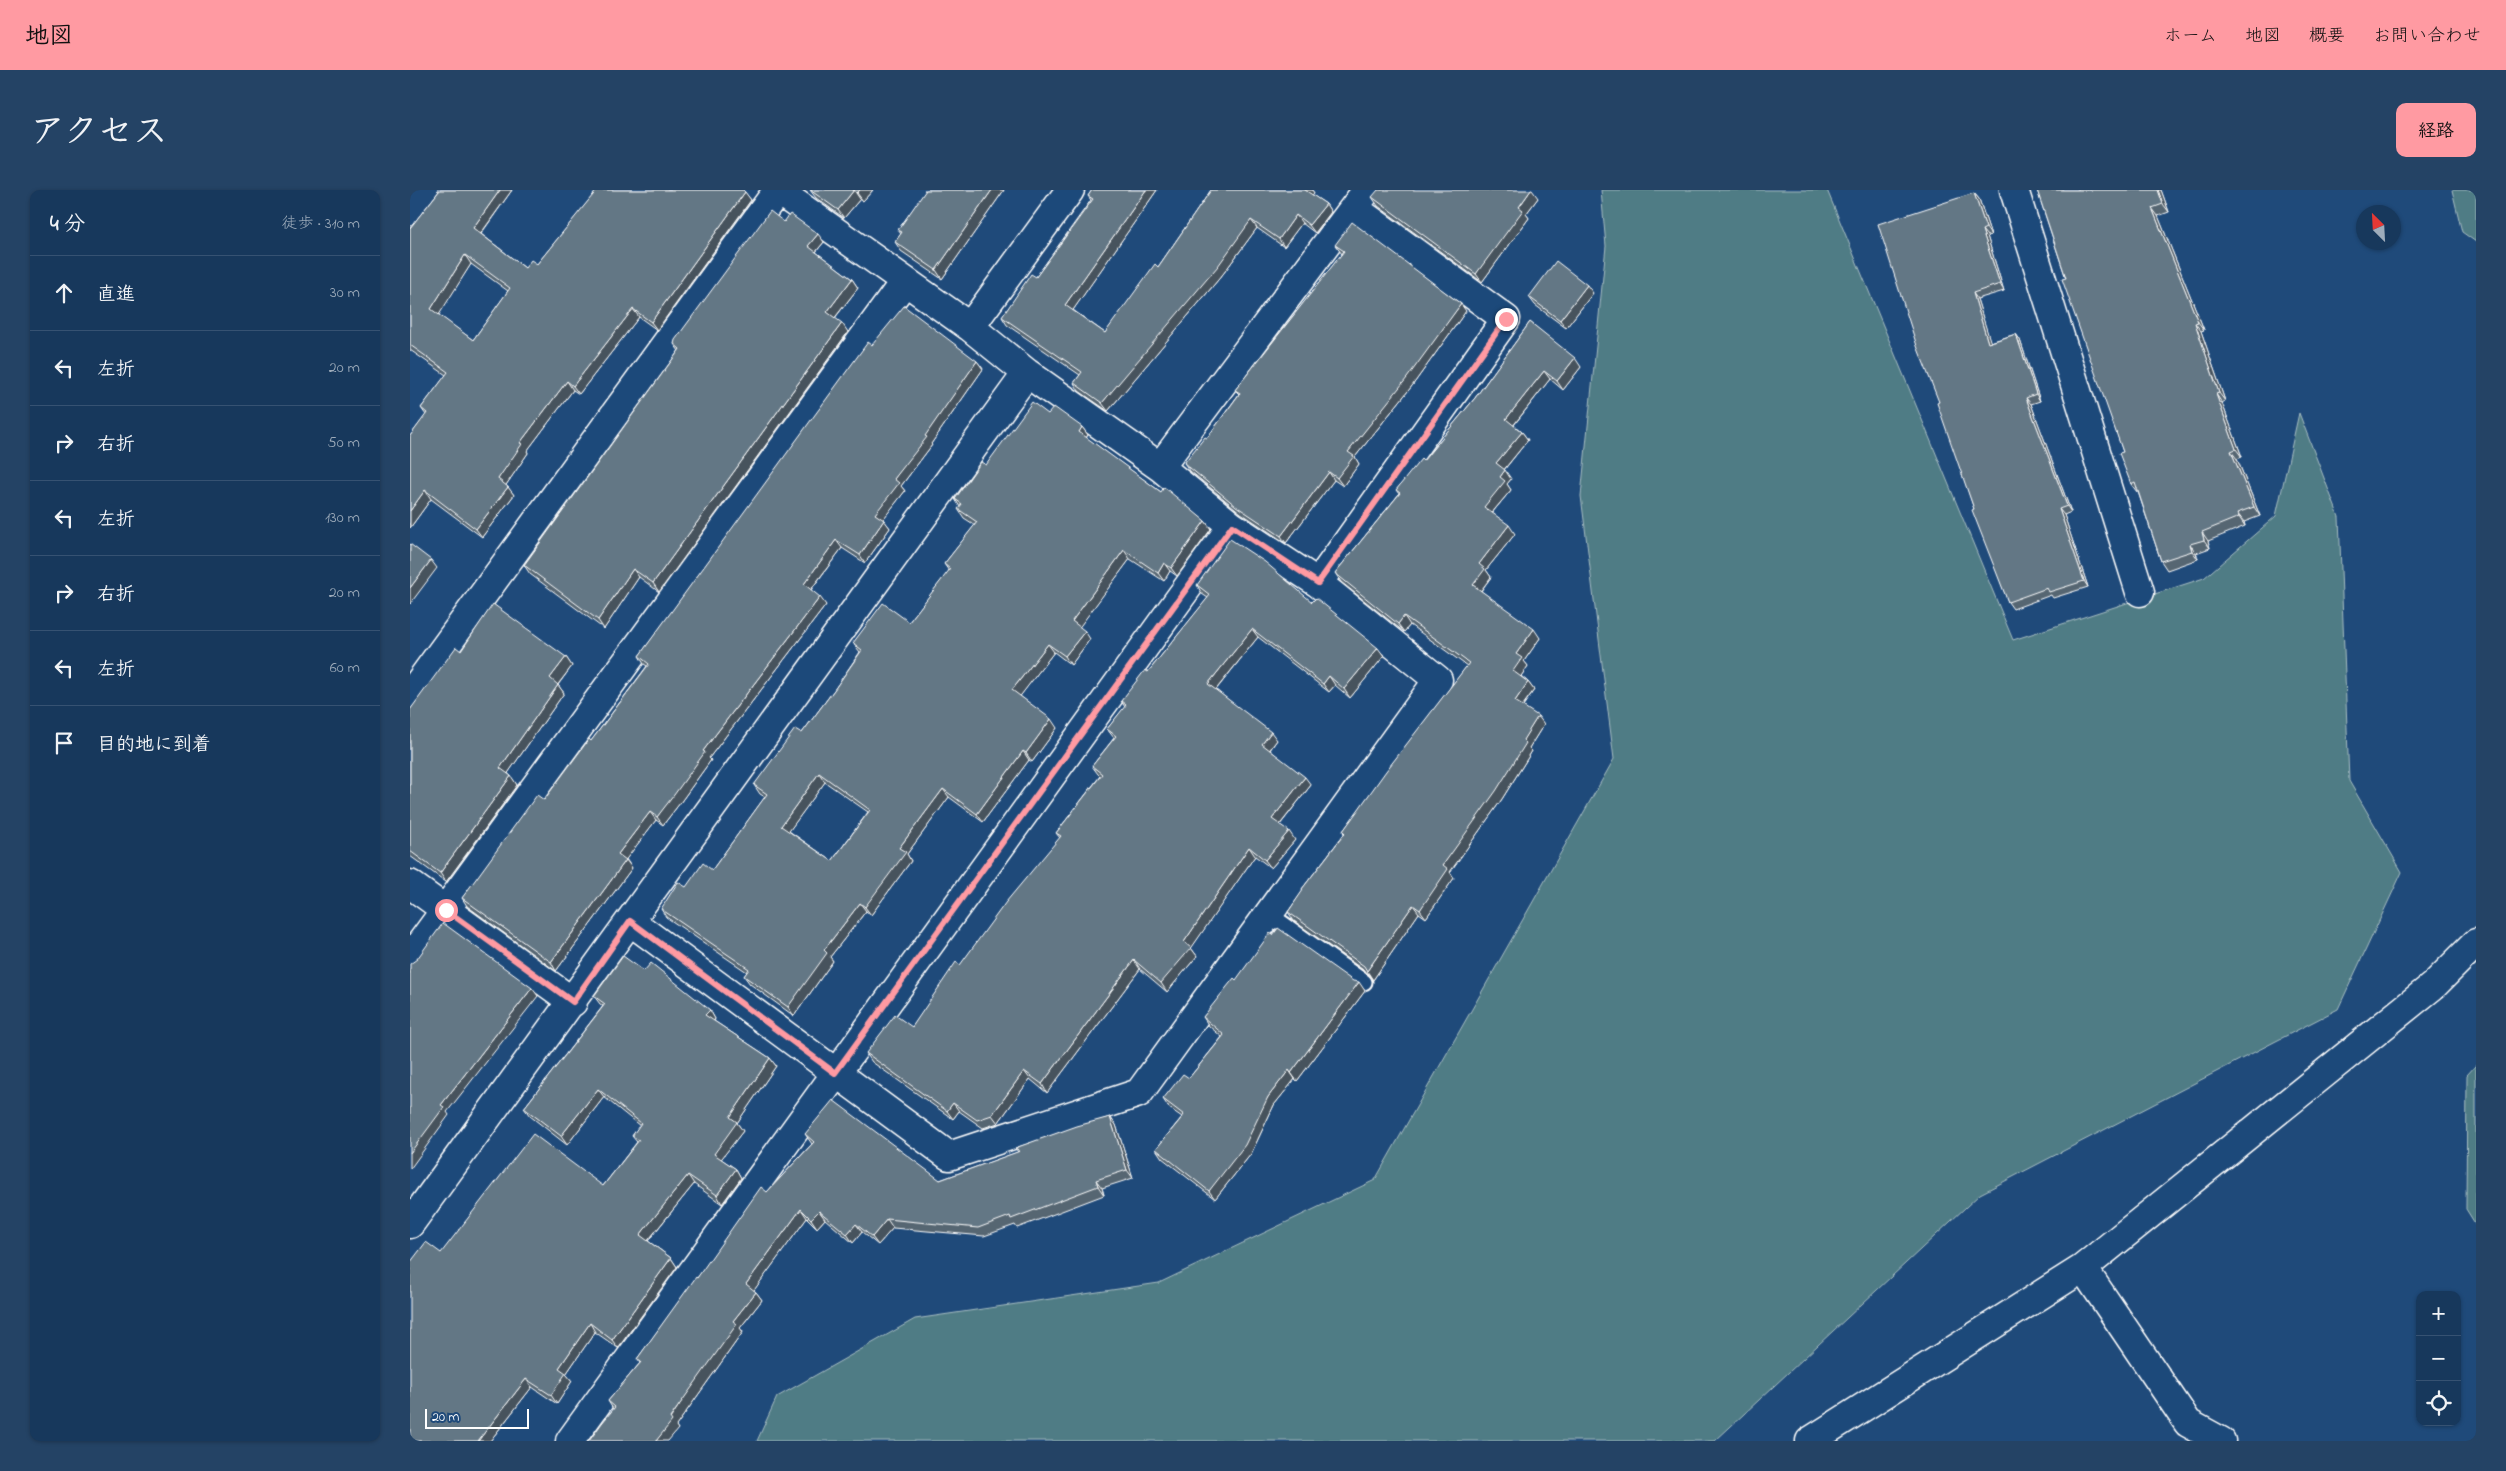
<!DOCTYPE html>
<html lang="ja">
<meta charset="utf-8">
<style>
body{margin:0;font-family:"Indie Flower","Klee One",sans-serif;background:#244365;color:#f1f3f6}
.controls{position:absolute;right:15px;bottom:15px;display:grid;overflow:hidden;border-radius:10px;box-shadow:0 1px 4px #0004}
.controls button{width:45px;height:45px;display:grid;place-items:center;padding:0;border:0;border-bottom:1px solid #365272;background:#17385c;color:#f1f3f6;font:25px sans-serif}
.compass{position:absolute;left:1946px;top:15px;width:45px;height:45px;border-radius:50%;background:#17385c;box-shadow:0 1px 4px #0004;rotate:336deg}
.scale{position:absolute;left:15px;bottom:12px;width:104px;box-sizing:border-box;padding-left:5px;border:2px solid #fff;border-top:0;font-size:14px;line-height:18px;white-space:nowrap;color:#fff;-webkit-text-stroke:4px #1f4a7a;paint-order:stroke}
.stop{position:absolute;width:15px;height:15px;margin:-11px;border:4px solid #ff9aa2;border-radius:50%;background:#fff}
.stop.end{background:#ff9aa2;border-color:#fff;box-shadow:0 1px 5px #0008}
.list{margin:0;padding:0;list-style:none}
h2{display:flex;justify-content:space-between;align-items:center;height:65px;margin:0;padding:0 20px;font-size:21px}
h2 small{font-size:16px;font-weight:400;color:#9eacbb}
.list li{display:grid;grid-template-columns:32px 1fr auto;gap:15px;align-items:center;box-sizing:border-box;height:75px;padding:0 20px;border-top:1px solid #365272}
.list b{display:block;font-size:19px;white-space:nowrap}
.list em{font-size:16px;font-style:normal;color:#9eacbb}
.icon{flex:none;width:28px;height:28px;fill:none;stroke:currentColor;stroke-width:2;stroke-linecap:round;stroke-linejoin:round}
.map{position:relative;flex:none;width:2066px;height:1251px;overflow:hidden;border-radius:10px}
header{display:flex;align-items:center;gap:30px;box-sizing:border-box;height:70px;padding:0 25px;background:#ff9aa2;color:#111}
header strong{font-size:24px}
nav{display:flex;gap:28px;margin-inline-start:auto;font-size:18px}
.intro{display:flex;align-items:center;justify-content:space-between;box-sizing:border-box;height:120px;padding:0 30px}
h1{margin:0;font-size:35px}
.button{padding:12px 22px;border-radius:10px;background:#ff9aa2;color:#111;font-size:18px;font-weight:700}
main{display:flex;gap:30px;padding:0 30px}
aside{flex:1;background:#17385c;border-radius:10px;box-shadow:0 1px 4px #0004}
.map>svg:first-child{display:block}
.green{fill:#507c85;stroke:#a8bec2}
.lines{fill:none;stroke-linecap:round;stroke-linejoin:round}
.lane-casing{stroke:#fff;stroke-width:19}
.street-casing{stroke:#fff;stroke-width:31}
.lane{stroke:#1f4a7a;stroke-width:15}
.street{stroke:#1f4a7a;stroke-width:28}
.wall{fill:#566672;stroke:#fff;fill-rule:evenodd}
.shaded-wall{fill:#46535d;stroke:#fff}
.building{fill:#647785;stroke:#fff;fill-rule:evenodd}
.route{stroke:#ff9aa2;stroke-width:6}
</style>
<header>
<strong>地図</strong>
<nav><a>ホーム</a><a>地図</a><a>概要</a><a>お問い合わせ</a></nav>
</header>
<div class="intro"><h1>アクセス</h1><a class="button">経路</a></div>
<main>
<aside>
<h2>4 分<small>徒歩 · 310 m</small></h2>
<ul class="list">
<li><svg class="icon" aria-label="ahead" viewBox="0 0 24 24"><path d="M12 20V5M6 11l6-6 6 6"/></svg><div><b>直進</b></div><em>30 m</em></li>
<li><svg class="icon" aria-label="left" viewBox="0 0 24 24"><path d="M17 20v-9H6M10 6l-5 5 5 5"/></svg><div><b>左折</b></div><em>20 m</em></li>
<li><svg class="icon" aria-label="right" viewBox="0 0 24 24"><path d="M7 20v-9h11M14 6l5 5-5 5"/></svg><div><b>右折</b></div><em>50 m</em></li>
<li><svg class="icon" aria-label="left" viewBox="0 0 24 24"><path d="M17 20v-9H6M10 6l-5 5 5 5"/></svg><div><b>左折</b></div><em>130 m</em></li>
<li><svg class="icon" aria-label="right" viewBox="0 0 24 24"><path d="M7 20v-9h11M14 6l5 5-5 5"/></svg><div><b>右折</b></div><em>20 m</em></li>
<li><svg class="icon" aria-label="left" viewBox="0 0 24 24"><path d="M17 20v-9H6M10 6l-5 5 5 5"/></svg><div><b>左折</b></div><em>60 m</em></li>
<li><svg class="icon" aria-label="arrive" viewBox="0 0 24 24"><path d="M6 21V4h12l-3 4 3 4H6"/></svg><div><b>目的地に到着</b></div></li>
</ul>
</aside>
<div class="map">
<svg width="2066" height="1251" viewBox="0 0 2066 1251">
<rect width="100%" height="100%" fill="#1f4a7a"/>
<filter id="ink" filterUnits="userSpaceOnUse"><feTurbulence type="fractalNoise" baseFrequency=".02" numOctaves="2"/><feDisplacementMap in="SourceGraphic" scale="10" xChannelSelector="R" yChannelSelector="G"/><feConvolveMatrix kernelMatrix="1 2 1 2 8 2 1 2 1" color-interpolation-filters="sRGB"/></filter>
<g filter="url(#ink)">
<path class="green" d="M1191,0H1417L1603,450L1794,388L1866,326L1889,223L1929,327L1939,591L1992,682L1928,819L1570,1004L1305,1251H347L367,1207L505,1129L749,1093L965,990L1204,569L1171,306L1196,56Z
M2042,0H2066V52L2052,42Z
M2066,875V1035L2056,1019L2057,885Z"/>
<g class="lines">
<g class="lane-casing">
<path id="lane" d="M859,724L954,792"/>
</g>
<g class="street-casing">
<path id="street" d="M1604,0L1730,402
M560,137L660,0
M750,277L957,0
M908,393L1096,129L944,18
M0,505L368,0
M0,694L163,812
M220,731L539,966L729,903L1028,490L908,393L822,336L750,277L617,183L560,137L367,0
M0,768L495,91
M0,1034L617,183
M1673,1078L1778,1233L1811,1251
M160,1251L822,336
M1400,1251L1673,1078L2024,795L2066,753"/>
</g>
<use href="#lane" class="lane"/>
<use href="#street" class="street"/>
</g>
<path class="wall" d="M27,0H102L71,44L115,78L127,74L186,2L184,0H333L341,10L247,140L229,127L169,204L163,200L117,261L118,263L96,295L104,305L72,347L21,309L0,338V246L16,225L11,218L36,185L0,160V38L29,1ZM61,74L98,101L63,150L28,125Z
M400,0H463L453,11L450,9L434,28L406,8Z
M514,0H594L532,89L491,61L485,52L491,44L488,40L516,1Z
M682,0H747L663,120L695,143L748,77L801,0H902L904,3L902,5L916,14L921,22L905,43L892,33L874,57L847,38L813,84L698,221L669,201L664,193L670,185L597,135L592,127L626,87L681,10L678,6Z
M1627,0H1751L1759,22L1748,26L1794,140L1791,141L1815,211L1812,213L1832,267L1827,269L1850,326L1834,332L1835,336L1798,351L1800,358L1786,363L1788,369L1757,380L1751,371L1728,302H1727L1721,294L1713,262Z
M1564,3L1569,9L1581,45L1577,46L1594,101L1567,109L1580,152L1606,144L1610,150L1630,211L1621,214L1661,322L1654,325L1678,397L1643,408L1641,405L1603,419L1598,412L1564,319L1529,212Z
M962,7L1128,8L1116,24L1119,28L1072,92L968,16Z
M374,32L414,52L406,62L442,89L448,98L425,128L438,142L249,402L229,387L194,439L120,384L114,375L269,161L264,154Z
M925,55L1056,121L1002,196L945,267L949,274L933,296L924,290L876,353L831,323L780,281L774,273L797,248L829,204L825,200L932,64Z
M1183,103L1156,138L1125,115L1119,107Z
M1120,132L1171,177L1153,200L1140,189L1104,235L1112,242L1118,250L1094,280L1101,289L1097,294L1101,300L1082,323L1105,344L1076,380L1081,387L1071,401L1130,448L1114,471L1118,476L1111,486L1118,492L1124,500L1113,516L1134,534L1119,558L1122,561L1092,609L1040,682L1044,688L1016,728L1009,723L963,790L959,784L884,731L878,722L893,701L892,699L934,644L933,641L1057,476L1000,435L994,442L931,392L925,383L989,304L986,300L1013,271L1065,208Z
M462,155L567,171L573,179L521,254L522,255L491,296L495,301L473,329L480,338L455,373L432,358L401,400L416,415L299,568L301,570L270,613L253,635L246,630L216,669L222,678L146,781L57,716L52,708L134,610L181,551L237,476L234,474L229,466Z
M638,224L672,237L678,245L676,248L751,302L795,331L801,339L767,386L760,381L754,391L720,369L669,437L680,449L661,475L644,462L610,506L647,538L622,572L619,570L573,632L539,607L497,664L501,671L461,725L456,721L420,767L423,771L384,826L340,794L334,786L337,782L256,727L251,719L276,697L302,680L355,607L350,604L344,595L392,543L424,500L450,462L443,453L499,432L539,381L534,374L565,335L554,328L548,319L550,317L545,309L576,275ZM415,592L458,622L422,671L379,641Z
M787,395L902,412L974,466L940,508L925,495L919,502L848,447L806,500L867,550L860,560L901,595L870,635L885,650L861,678L845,666L781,758L787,766L757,802L730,779L637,903L620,889L588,933L573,938L549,921L543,929L462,872L456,863L502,837L650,648L646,643L690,586L688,584L682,576L704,548L697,539L715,517L711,511L738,482L798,408L792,404Z
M51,461L156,467L162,476L148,495L154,503L98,583L107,595L36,692L0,666V520Z
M234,781L300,820L305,829L304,831L360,868L366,876L327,933L333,941L311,969L326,979L331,988L312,1014L284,994L238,1051L261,1068L267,1077L208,1158L185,1142L156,1184L162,1191L147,1214L122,1197L80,1251H0L31,1063L193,996L227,952L222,946L230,936L194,907L157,955L120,926L114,918L193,816L190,814L184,806Z
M826,790L955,801L887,891L885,889L864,915L841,964L805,1009L752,968L746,959L772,927L759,918L753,909L779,888L812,847L799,836L793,827Z
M700,927L706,935L723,988L692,998L694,1005L607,1038L605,1035L574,1046L483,1038L468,1055L452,1042L443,1053L415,1029L407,1038L397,1028L344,1100L346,1102L352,1110L330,1138L333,1142L266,1236L268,1239L203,1219L198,1211L230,1173L227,1169L287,1088L357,1002L402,954L395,944L530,990L608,962L605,958Z"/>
<path class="shaded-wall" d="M90,0H102L69,46L63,38Z
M444,0L450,9L434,28L428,20Z
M450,0H463L453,11L447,3Z
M582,0H594L532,89L526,80Z
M736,0H747L661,123L655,115Z
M895,0H902L904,3L900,8Z
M1121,0H1122L1128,8L1116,24L1119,28L1072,92L1066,84L1109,17Z
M1748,0H1751L1759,22L1753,14Z
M335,2L341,10L247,140L241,132Z
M1564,3L1569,9L1581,45L1576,38Z
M916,14L921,22L905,43L899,35Z
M1742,18L1748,26L1794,140L1788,132Z
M886,25L892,33L874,57L869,49Z
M841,30L847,38L813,84L698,221L692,213Z
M1572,40L1577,46L1594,101L1590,94Z
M408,44L414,52L404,64L398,56Z
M55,65L61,74L27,128L21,119Z
M442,89L448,98L423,130L417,122Z
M1177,95L1183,103L1156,138L1150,130Z
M1563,103L1567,109L1583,160L1578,153Z
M1051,114L1056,121L1002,196L945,267L949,274L933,296L927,288L938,262Z
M223,119L229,127L169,204L163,196Z
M432,133L438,142L249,402L243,393Z
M1785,133L1791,141L1815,211L1809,203Z
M1606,144L1610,150L1630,211L1626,204Z
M1165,168L1171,177L1153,200L1147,191Z
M567,171L573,179L521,254L522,255L491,296L495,301L471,332L465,324L484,289Z
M1134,181L1140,189L1102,237L1096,229Z
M157,191L163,200L117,261L118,263L94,298L88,289L110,253Z
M1806,204L1812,213L1832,267L1826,259Z
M1616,208L1621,214L1661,322L1657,316Z
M672,237L678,245L674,250L669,242Z
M1112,242L1118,250L1092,282L1086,273Z
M1821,261L1827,269L1850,326L1844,317Z
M1095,280L1101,289L1097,294L1101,300L1080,325L1074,317L1090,287Z
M919,282L924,290L876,353L871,346Z
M98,297L104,305L72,347L66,339Z
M15,300L21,309L0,338V321Z
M1649,319L1654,325L1678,397L1674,391Z
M1827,323L1834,332L1835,336L1829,327Z
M474,330L480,338L455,373L450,365Z
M795,331L801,339L767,386L761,378Z
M1099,335L1105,344L1076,380L1081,387L1069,403L1063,395L1069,374Z
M1792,342L1798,351L1800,358L1794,350Z
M426,350L432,358L399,402L394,394Z
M1780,354L1786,363L1788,369L1782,361Z
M714,360L720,369L668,439L662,431Z
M21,370L27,378L0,414V398Z
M754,373L760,381L754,391L748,383Z
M223,379L229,387L194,439L188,430Z
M410,407L416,415L299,568L301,570L270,613L253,635L247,627L293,561Z
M994,426L1000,435L994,442L988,434Z
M842,439L848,447L804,502L798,494Z
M1124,439L1130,448L1114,471L1118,476L1109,489L1103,481L1106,464Z
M675,441L680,449L661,475L655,466Z
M638,454L644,462L608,509L602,500Z
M968,458L974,466L940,508L934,499Z
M156,467L162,476L146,497L140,488Z
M919,486L925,495L919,502L913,494Z
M1118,492L1124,500L1110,519L1105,511Z
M148,495L154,503L96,586L90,578Z
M1128,526L1134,534L1119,558L1122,561L1092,609L1040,682L1044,688L1016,728L1010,720L1033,675Z
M641,529L647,538L622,572L616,563Z
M861,542L867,550L858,562L852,554Z
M613,561L619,570L573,632L567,624Z
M409,583L415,592L377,644L371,636Z
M101,586L107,595L36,692L30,683Z
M895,587L901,595L868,637L862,629Z
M533,599L539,607L497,664L501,671L461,725L455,717L489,658Z
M240,622L246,630L214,672L208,664Z
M879,641L885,650L861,678L855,670Z
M839,657L845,666L780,760L781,758L787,766L757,802L751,793L774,752Z
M216,670L222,678L146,781L141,772Z
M450,713L456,721L420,767L423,771L384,826L378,817L414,760Z
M1003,715L1009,723L963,790L957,781Z
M724,770L730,779L637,903L632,894Z
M949,792L955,801L887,891L881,883Z
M122,798L128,806L37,922L39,925L0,979V963L31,915Z
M300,820L305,829L301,834L295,825Z
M360,868L366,876L327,933L333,941L309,972L304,964L320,927Z
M879,880L885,889L864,915L841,964L805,1009L799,1001L858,907Z
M614,881L620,889L588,933L582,925Z
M188,899L194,907L157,955L151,946Z
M543,913L549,921L543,929L537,921Z
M700,927L706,935L723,988L717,980Z
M326,979L331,988L312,1014L307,1005Z
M278,985L284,994L236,1053L230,1045Z
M686,990L692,998L694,1005L688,996Z
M391,1019L397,1028L342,1103L336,1094Z
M409,1021L415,1029L407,1038L401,1029Z
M477,1029L483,1038L468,1055L462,1047Z
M446,1034L452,1042L443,1053L437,1044Z
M261,1068L267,1077L208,1158L202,1150Z
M346,1102L352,1110L330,1138L333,1142L266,1236L268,1239L258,1251H246L323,1131Z
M180,1133L185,1142L156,1184L162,1191L147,1214L141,1205L149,1178Z
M116,1189L122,1197L80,1251H68Z"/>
<path class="building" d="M30,0H90L63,38L115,78L121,70L127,74L187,0H333L335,2L241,132L223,119L163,196L157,191L110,253L112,254L88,289L98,297L66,339L15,300L0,321V246L17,223L11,218L38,182L0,155V38ZM55,65L100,98L63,150L21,119Z
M400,0H450L447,3L444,0L428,20Z
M516,0H582L526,80L485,52L492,42L488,40Z
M682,0H736L655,115L695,143L745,74L748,77L801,0H895L916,14L899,35L886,25L869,49L841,30L808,76L692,213L664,193L672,182L592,127L621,84L626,87L683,9L678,6Z
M968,0H1121L1109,17L1113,20L1066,84L962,7Z
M1627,0H1748L1753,14L1742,18L1788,132L1785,133L1809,203L1806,204L1826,259L1821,261L1844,317L1827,323L1829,327L1792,342L1794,350L1780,354L1782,361L1751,371L1725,292L1721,294L1709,263L1713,262L1652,89L1656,88Z
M1564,3L1576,38L1572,40L1590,94L1563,103L1578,153L1606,144L1626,204L1616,208L1657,316L1649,319L1674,391L1639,402L1637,398L1598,412L1562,320L1564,319L1527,213L1529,212L1507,156L1468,34Z
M360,21L374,32L380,24L408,44L398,56L442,89L417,122L432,133L243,393L223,379L188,430L114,375L270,159L264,154L265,150Z
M942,32L1051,114L997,188L938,262L944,266L927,288L919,282L871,346L826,316L774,273L795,247L797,248L830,203L825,200L934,61L925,55Z
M1146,71L1177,95L1150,130L1119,107Z
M494,116L567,171L515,246L517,247L484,289L489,293L465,324L474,330L450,365L426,350L394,394L410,407L293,561L295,562L264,605L247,627L240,622L208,664L216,670L141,772L52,708L127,605L134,610L179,549L181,551L239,474L229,466L458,152L462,155Z
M1120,132L1165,168L1147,191L1134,181L1096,229L1112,242L1086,273L1095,280L1090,287L1095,291L1074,317L1099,335L1069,374L1075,379L1063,395L1124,439L1106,464L1112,468L1103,481L1118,492L1105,511L1128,526L1113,550L1116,553L1086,601L1033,675L1038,679L1010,720L1003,715L957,781L954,776L878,722L893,700L892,699L935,643L933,641L976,581L1059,473L994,426L988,434L925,383L990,303L986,300L1011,269L1013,271L1065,208Z
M622,212L638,224L644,217L672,237L669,242L751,302L754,297L795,331L761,378L754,373L748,383L714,360L662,431L675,441L655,466L638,454L602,500L641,529L616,563L613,561L567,624L533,599L489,658L496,662L455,717L450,713L414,760L417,763L378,817L334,786L339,779L251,719L268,692L276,697L293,673L302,680L357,604L344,595L385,539L392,543L424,500L452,460L443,453L473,413L499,432L540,379L534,374L567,332L548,319L552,314L545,309L571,272L576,275ZM409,583L460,620L422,671L371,636Z
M820,349L855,372L902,412L906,408L968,458L934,499L919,486L913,494L842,439L798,494L861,542L852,554L895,587L862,629L879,641L855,670L839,657L774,752L781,758L751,793L724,770L632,894L614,881L582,925L567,930L543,913L537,921L456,863L485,825L502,837L546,772L550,775L596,712L651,646L646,643L692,584L682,576L706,546L697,539L716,515L711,511L735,480L738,482L800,405L787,395Z
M0,354L21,370L0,398Z
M83,414L156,467L140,488L148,495L90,578L101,586L30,683L0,661V520L46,457L51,461Z
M33,733L122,798L31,915L34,917L0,963V774L7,769Z
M868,738L943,791L949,792L881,883L879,880L858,907L835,955L799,1001L746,959L774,925L753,909L773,884L779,888L814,845L793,827L824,788L826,790L860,743L863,745Z
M213,766L234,781L241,773L300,820L295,825L360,868L320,927L327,932L304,964L326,979L307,1005L278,985L230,1045L261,1068L202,1150L180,1133L149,1178L156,1183L141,1205L116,1189L68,1251H0V1073L16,1052L31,1063L123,944L193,996L229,950L222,946L231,933L188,899L151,946L114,918L195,814L184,806Z
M423,910L530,990L610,961L605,958L667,936L700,927L717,980L686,990L688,996L601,1029L600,1026L568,1038L477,1029L462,1047L446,1034L437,1044L409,1021L401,1029L391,1019L336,1094L346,1102L323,1131L327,1134L260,1228L262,1231L246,1251H179L192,1233L205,1217L198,1211L231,1172L227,1169L286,1087L287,1088L351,997L357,1002L404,952L395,944Z"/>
</g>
<g class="lines" filter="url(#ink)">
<path class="route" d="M36,720L163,812L220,731L425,883L822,336L908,393L1096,129"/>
</g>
</svg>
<div class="controls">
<button>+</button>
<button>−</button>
<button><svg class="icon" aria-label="locate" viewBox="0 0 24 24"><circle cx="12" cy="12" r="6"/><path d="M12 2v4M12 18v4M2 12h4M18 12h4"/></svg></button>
</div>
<svg class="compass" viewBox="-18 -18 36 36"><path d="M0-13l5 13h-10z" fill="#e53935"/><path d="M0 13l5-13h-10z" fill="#9eacbb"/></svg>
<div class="scale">20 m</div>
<div class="stop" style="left:36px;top:720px"></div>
<div class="stop end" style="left:1096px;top:129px"></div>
</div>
</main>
